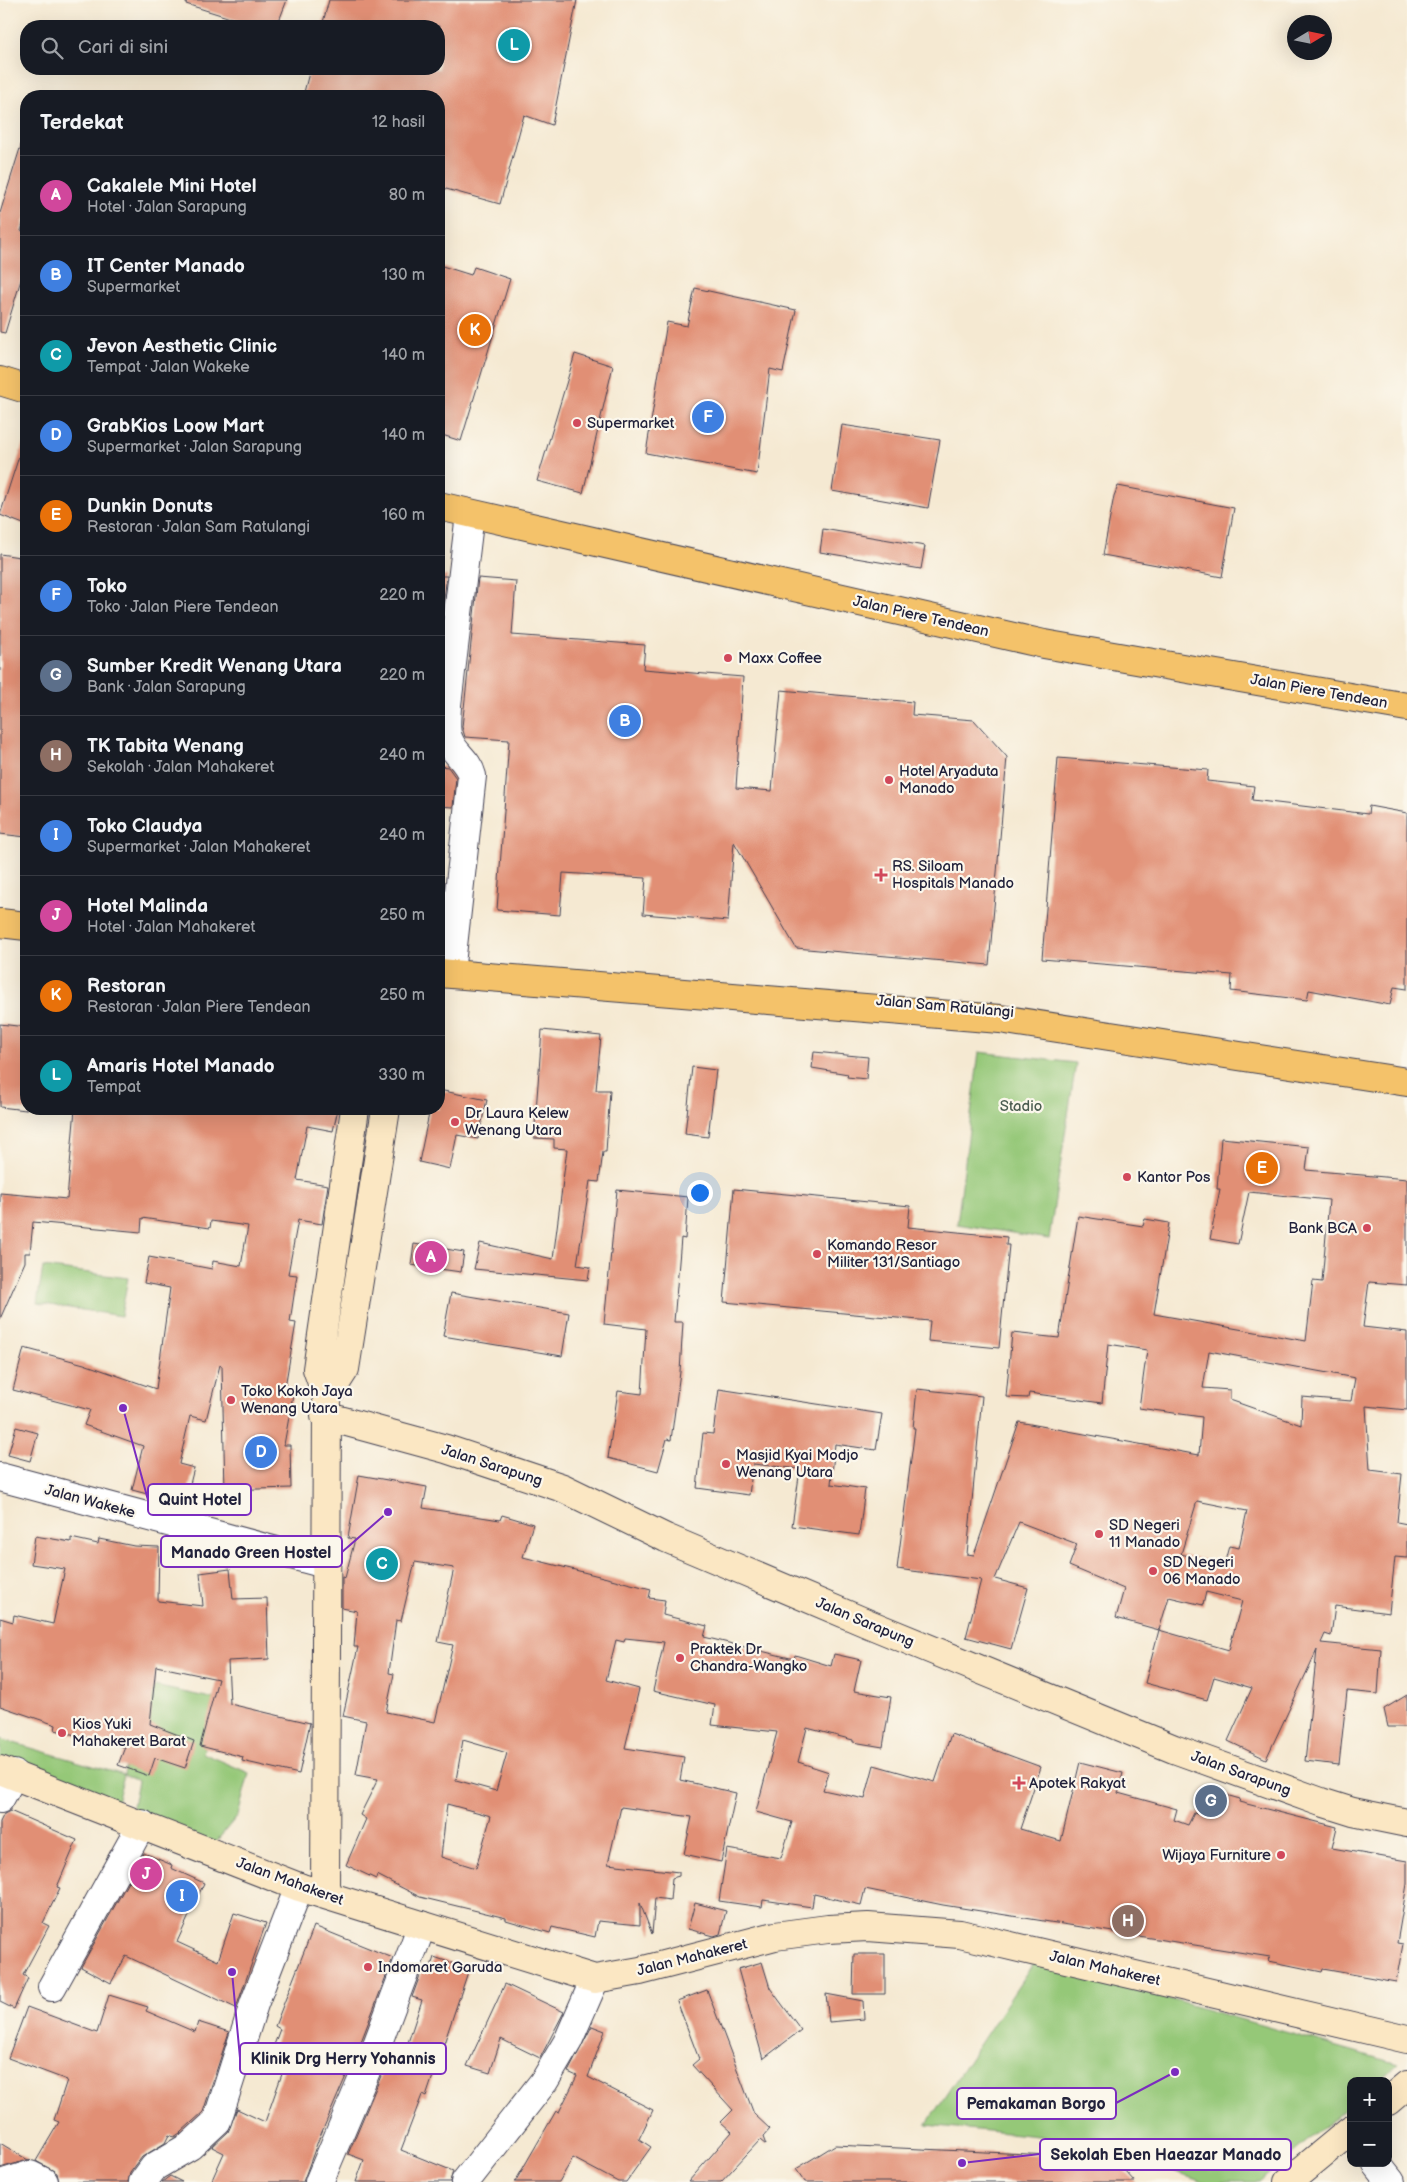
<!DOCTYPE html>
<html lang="id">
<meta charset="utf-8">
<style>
body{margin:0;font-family:"Balsamiq Sans",sans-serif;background:#20242c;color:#f1f3f6}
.controls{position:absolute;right:15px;bottom:15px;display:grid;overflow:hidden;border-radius:10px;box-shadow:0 5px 20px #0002}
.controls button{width:45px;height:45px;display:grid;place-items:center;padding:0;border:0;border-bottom:1px solid #363941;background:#171b24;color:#f1f3f6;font:25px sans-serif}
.compass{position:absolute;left:1287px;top:15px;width:45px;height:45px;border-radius:50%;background:#171b24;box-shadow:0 5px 20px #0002;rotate:80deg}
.you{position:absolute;left:699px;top:1192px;width:18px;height:18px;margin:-12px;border:4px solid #fff;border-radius:50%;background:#1a73e8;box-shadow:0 0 0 8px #1a73e833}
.badge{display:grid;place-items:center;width:32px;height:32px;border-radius:50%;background:#ea580c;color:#fff;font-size:16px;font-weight:700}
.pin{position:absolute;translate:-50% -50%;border:2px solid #fff;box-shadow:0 1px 5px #0006}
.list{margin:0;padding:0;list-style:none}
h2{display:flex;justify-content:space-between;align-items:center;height:65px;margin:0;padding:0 20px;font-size:21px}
h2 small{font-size:16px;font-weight:400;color:#9ea1a6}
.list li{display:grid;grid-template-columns:32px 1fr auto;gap:15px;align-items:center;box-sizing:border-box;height:80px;padding:0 20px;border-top:1px solid #363941}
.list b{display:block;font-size:19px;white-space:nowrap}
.list p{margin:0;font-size:16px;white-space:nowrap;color:#9ea1a6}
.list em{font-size:16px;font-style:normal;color:#9ea1a6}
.icon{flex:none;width:28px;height:28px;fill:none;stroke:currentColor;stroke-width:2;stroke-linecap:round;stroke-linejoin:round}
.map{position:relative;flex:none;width:1407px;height:2182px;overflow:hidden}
.search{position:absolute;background:#171b24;box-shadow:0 5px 20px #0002;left:20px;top:20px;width:425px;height:55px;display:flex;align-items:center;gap:12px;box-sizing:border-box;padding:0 18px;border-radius:20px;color:#9ea1a6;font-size:19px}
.panel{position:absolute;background:#171b24;box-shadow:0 5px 20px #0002;left:20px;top:90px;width:425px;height:1025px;border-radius:20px}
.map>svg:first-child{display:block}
.green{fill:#95c878;stroke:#5c755a}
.building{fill:#e18f75;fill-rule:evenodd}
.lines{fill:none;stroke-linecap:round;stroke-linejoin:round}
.street-casing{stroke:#424052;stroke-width:30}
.secondary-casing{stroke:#424052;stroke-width:30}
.primary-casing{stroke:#424052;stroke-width:30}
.highway-casing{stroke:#424052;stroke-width:30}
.street{stroke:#fff;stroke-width:28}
.secondary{stroke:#fbe7c3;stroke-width:28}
.primary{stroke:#f4c26a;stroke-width:28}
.highway{stroke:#f4c26a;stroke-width:28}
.poi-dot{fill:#d1495b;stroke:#fbf7ec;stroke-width:2}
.labels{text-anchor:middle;stroke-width:4.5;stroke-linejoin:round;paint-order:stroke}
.poi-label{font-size:15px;fill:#22223b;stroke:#fbf7ec;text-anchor:start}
.street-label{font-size:15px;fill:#22223b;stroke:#fbf7ec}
.park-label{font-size:15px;fill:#4a5c50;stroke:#fbf7ec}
.leader{fill:none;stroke:#7b2cbf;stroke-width:2}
.callout-dot{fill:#7b2cbf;stroke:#fbf7ec;stroke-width:2}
.callout{fill:#fbf7ec;stroke:#7b2cbf;stroke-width:2}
.callout-label{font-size:16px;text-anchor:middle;font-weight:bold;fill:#22223b}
</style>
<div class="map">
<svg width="1407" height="2182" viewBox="0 0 1407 2182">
<rect width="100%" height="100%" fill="#fbf7ec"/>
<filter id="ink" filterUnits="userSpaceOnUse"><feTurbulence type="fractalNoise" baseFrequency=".02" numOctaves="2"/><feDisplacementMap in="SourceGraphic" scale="10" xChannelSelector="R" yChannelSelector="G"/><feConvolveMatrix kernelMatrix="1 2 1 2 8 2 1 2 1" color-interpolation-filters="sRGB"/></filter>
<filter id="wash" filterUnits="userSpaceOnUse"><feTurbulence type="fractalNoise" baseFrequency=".0096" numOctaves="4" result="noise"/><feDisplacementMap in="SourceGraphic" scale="20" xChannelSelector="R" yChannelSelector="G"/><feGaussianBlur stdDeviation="1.12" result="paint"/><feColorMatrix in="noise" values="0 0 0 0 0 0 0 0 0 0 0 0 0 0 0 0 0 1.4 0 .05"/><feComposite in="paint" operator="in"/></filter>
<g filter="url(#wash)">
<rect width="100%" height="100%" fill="#f5e9d2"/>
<path class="green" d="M979,1052L1076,1063L1049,1239L957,1224Z
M43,1267L128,1278L121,1316L37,1303Z
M135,1682L216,1699L203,1753L249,1773L238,1815L211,1848L131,1816L138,1781L124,1775L114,1813L0,1778V1739L124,1775Z
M1035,1961L1398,2064L1378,2081H1351V2104L1259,2182H1203L1079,2140L926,2125Z"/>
<g id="blocks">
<path class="building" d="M187,0H287L277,26H256L186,4Z
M329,0H577L552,125L524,115L500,204L439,187V96H303L310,69H439V26H322Z
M22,142L26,143V213L21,231L26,233V263L5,333L0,332V213Z
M439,265L471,275L474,267L510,279L461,441L439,434Z
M695,288L796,310L783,372L770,369L757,474L646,453L667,322L687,326Z
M575,354L613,366L583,493L537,481Z
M842,425L940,440L928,508L832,491Z
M23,444L26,445V525L0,515Z
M1118,486L1234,508L1222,577L1103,555L1114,496Z
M823,529L925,546L921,569L820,552Z
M0,554L26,558V837L0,834Z
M439,576H447L441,620H439Z
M478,578L516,581L512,635L645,645L643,669L743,677L736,788L772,791L781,690L913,702L912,715L974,720L1007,757L989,965L796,948L734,842L728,921L643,914L646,878L563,873L560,915L497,910L509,740L465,737L462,727Z
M1058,758L1208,770L1207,781L1254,786L1252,800L1368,814L1369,806L1407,813V989L1394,987L1390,1005L1309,990L1307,1000L1231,991L1232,975L1042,959Z
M439,766L448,767L456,778L453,807L439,806Z
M0,1024L26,1027V1110L0,1107Z
M542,1030L601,1036L596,1090H610L606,1152H603L599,1182L590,1181L577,1265L590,1267L588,1280L474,1269L480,1243L553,1259L567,1149L554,1148V1139L534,1138Z
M814,1052L868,1057L866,1079L847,1077L848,1074L812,1068Z
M692,1067L716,1070L708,1137L685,1134Z
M439,1090L487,1100L478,1139L457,1135L450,1169L419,1162L430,1109H439Z
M75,1109H338L333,1131L307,1126L297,1180L328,1185L322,1224L298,1220L288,1274L297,1275L290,1322L296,1323L285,1387L294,1389L284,1445H290L291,1488L225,1490L222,1366L220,1365L206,1420L190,1416L179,1464L194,1468L185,1504L132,1490L143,1446L84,1425L90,1410L13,1390L24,1348L84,1364L156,1389L170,1288L144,1283L149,1257L212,1269L213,1261L241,1266L248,1226L211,1221L210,1228L142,1218L141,1232L33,1222L30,1253H25V1262L0,1319V1193L67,1199Z
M1221,1138L1309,1147L1306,1170L1407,1179V1285L1369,1282L1363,1327L1407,1332V1410L1366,1406L1370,1470L1402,1474L1397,1522L1407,1524V1558L1395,1557L1389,1613L1335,1606L1331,1636L1325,1634L1321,1643L1381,1649L1378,1694L1347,1691L1339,1765L1305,1761L1317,1650L1266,1759L1228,1741L1252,1688L1214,1677L1207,1700L1145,1683L1159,1630L1116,1618L1124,1589L1069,1566L1077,1544L1019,1522L995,1579L1028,1588L1011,1649L966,1637L981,1580L897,1569L915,1428H913L917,1389L982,1396L967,1554L974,1555L1019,1422L1199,1455L1202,1417L1139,1408L1147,1350L1108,1344L1102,1403L1029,1393L1028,1398L1006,1397L1012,1333L1059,1338L1078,1216L1143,1226L1145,1219L1169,1223L1154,1314L1306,1341L1313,1281L1322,1282L1329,1200L1249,1192L1238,1244L1210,1239L1220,1189H1217ZM1209,1351L1355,1378L1351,1401L1302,1397L1301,1425L1230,1400V1390L1203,1388ZM1197,1501L1247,1511L1239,1548L1229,1546L1224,1565L1181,1554ZM1206,1592L1242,1601L1229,1650L1159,1630L1169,1597L1203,1605Z
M734,1189L910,1206L908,1227L1007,1237L1006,1245H1009L999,1348L928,1341L930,1321L724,1302Z
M617,1190L688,1197L685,1239L681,1238L674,1322H683L680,1372L671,1440L667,1439L658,1471L608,1458L618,1391L642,1394L646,1329L604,1324Z
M414,1244L464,1252L461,1272L411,1265Z
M451,1293L569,1313L562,1356L443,1336Z
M719,1389L882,1414L876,1450L835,1444L831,1484L865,1489L859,1535L792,1526L800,1469L753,1464L749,1495L697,1488L703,1433L713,1434Z
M16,1427L38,1433L30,1461L8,1455Z
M359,1475L427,1487L423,1508L500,1520L502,1515L533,1524L523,1557L651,1589L649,1598L665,1600L663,1615L707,1626L704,1637L794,1659L795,1655L831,1666L834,1654L861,1660L854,1691L891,1697L883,1747L853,1742V1740L807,1728L798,1762L829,1772L823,1790L865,1799L874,1765L935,1782L951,1734L1041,1767L1020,1829L1061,1841L1080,1762L1123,1773L1118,1793L1177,1809L1174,1820L1188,1825L1194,1813L1197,1814L1205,1789L1240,1799L1239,1802L1337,1827L1332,1848L1407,1861V1884L1397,1943L1403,1944L1396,1982L1323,1969L1322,1972L1269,1961L1270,1957L943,1905L865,1889L861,1905L814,1894L812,1907L763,1900L762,1907L719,1901L727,1849L781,1858L792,1822L756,1812L777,1732L712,1725L715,1705L653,1691L664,1642L625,1638L624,1642L616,1640L606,1680L639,1689L625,1748L684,1757L680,1780L736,1793L721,1862L684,1854L692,1817L621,1807L608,1864L679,1872V1876L672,1878L670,1900L655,1898L652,1934L640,1903V1925L598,1921L595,1937L552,1927L550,1933L506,1920V1918L420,1897L377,1875L376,1879L346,1865L366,1819L360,1815L378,1779L356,1775L366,1721L343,1716L358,1647H354L357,1611L342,1608V1577L345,1578L355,1539L348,1538ZM415,1562L454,1568L438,1642L453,1645L435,1722L386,1712L394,1674L389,1673L396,1620L401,1621ZM463,1740L507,1753L496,1791L456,1780ZM447,1804L491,1816L476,1868L441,1857Z
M35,1536L71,1542V1538L98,1544L99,1539L134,1546L159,1547L158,1601L203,1606L200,1573L230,1569L233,1599L267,1598L269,1659L228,1661L230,1704L310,1723L299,1774L242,1761L243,1757L200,1746L218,1679L156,1666L150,1724L194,1741L185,1768L155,1758L149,1776L118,1765L125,1747L55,1730L56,1725L0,1706V1618L13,1622L14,1615L53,1624L65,1569L31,1564Z
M1407,1695V1727H1388L1384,1709Z
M10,1811L77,1840L57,1887L60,1888L43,1923L49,1926L23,1975L28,1978L14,2009L0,2002V1822L4,1814Z
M144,1853L172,1865L171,1868L204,1883L177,1942L218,1961L234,1913L266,1923L236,2008L126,1956L111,1983L81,1967Z
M695,1903L726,1911L720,1934L714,1936L688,1929Z
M314,1926L393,1958L362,2039L318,2141L303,2182H211L224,2153L212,2147L228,2132L237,2109L265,2122L287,2060L271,2053L280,2029L275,2026Z
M854,1954H885V1994H853Z
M434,1957L469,1969L426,2097L422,2095L401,2150L453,2171L450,2182H356L364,2160L348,2154L389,2057L402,2061L422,2000L412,1997L422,1970L429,1973Z
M762,1962L770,1988L801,2030L763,2059L738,1969Z
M505,1984L564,2012L540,2058L501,2039L490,2073L467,2066Z
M707,1990L754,2114L770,2129L763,2137L766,2145L760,2140L721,2182H688L732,2132L721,2122L733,2110L692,2065L699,2059L677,2001Z
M826,1994L863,2001L864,2019L829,2022Z
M109,1995L148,2007L146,2011L195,2032L198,2022L229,2032L203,2112L180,2133L174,2137L169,2135L165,2143L142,2157L130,2173L128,2182H59L57,2173L36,2161L59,2122L54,2120L67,2080L8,2058L27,2007L97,2033Z
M592,2026L605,2031L588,2077L653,2110L639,2139L651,2147L626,2182H618L573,2158L559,2182H515L556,2111L559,2112L577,2076L568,2072Z
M0,2143L28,2160L0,2168Z
M835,2145L1113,2158L1135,2182H805L796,2169Z
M170,2176L182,2182H162Z"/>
</g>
</g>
<g filter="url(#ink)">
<use href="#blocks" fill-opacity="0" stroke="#424052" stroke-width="1"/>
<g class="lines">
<g class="street-casing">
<path id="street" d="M450,973L472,776C468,760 454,754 449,740C444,730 447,716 447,705L470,514
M0,1477L325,1564
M0,1799L14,1774
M52,1987L142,1824
M1376,2163L1391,2182
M7,2182L30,2175L44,2182
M143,2182L154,2167L190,2146L217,2121L254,2004L299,1887
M319,2182L377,2045L422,1925
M465,2182L545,2080L568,2041L595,1979"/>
</g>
<g class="secondary-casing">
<path id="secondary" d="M327,1397L345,1369L386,1109
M325,1416L446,1449L563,1488L666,1538L869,1624L1174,1749L1321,1802L1353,1812L1407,1823
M0,1770L299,1887L595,1979L640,1971L775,1936L828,1929L868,1927L960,1934L1407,2039
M325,1895L327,1397L317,1369L355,1109
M1388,2101L1407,2085
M1288,2182L1351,2130"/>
</g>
<g class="primary-casing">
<path id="primary" d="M0,923L26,926
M439,973L1000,1019L1407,1082"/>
</g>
<g class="highway-casing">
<path id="highway" d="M0,381L26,389
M439,506L1044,644L1407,707"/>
</g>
<use href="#street" class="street"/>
<use href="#secondary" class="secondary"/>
<use href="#primary" class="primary"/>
<use href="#highway" class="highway"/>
</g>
</g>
<g class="poi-dot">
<circle cx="577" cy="423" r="5"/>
<circle cx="728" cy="658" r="5"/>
<circle cx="889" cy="780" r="5"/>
<path d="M878.5 867.5h5v5h5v5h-5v5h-5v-5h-5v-5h5z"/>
<circle cx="455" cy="1122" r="5"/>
<circle cx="1127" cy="1177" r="5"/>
<circle cx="1367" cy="1228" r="5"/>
<circle cx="817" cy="1254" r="5"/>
<circle cx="231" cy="1400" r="5"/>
<circle cx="726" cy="1464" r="5"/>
<circle cx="1099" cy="1534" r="5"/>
<circle cx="1153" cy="1571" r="5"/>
<circle cx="680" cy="1658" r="5"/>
<circle cx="62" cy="1733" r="5"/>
<path d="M1016.5 1775.5h5v5h5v5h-5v5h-5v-5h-5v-5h5z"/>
<circle cx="1281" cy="1855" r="5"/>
<circle cx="368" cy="1967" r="5"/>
</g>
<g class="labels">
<g class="poi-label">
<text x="587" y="428">Supermarket</text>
<text x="738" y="663">Maxx Coffee</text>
<text x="899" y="776">Hotel Aryaduta<tspan x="899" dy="17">Manado</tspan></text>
<text x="892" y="871">RS. Siloam<tspan x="892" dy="17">Hospitals Manado</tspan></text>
<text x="465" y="1118">Dr Laura Kelew<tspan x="465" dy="17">Wenang Utara</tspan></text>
<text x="1137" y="1182">Kantor Pos</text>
<text x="1357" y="1233" text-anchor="end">Bank BCA</text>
<text x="827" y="1250">Komando Resor<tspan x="827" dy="17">Militer 131/Santiago</tspan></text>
<text x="241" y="1396">Toko Kokoh Jaya<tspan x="241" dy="17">Wenang Utara</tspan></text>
<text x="736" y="1460">Masjid Kyai Modjo<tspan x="736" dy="17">Wenang Utara</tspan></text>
<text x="1109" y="1530">SD Negeri<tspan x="1109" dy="17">11 Manado</tspan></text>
<text x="1163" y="1567">SD Negeri<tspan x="1163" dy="17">06 Manado</tspan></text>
<text x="690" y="1654">Praktek Dr<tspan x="690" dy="17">Chandra-Wangko</tspan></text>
<text x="72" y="1729">Kios Yuki<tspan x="72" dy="17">Mahakeret Barat</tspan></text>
<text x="1029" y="1788">Apotek Rakyat</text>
<text x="1271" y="1860" text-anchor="end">Wijaya Furniture</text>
<text x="378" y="1972">Indomaret Garuda</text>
</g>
<g class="street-label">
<text transform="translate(921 616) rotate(13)" y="5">Jalan Piere Tendean</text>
<text transform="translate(1319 691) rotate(10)" y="5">Jalan Piere Tendean</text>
<text transform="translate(945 1006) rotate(5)" y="5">Jalan Sam Ratulangi</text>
<text transform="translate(492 1465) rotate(18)" y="5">Jalan Sarapung</text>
<text transform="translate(90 1501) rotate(15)" y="5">Jalan Wakeke</text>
<text transform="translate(865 1622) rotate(23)" y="5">Jalan Sarapung</text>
<text transform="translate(1241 1773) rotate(20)" y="5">Jalan Sarapung</text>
<text transform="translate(290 1881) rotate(20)" y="5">Jalan Mahakeret</text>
<text transform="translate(692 1957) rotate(-14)" y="5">Jalan Mahakeret</text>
<text transform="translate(1105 1968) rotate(13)" y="5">Jalan Mahakeret</text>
</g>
<g class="park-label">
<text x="1021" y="1111">Stadio</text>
</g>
</g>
<path class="leader" d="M123 1408L148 1500M388 1512L342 1552M232 1972L240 2058M1175 2072L1116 2103M962 2163L1040 2154"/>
<g class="callout-dot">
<circle cx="123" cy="1408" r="5"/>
<circle cx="388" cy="1512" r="5"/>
<circle cx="232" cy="1972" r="5"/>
<circle cx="1175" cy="2072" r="5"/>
<circle cx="962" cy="2163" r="5"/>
</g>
<g class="callout">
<rect x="148" y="1484" width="103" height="31" rx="5"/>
<rect x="161" y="1536" width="181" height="31" rx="5"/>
<rect x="240" y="2043" width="206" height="31" rx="5"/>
<rect x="957" y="2088" width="159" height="31" rx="5"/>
<rect x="1040" y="2139" width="251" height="31" rx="5"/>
</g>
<g class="callout-label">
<text x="200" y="1505">Quint Hotel</text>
<text x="251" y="1558">Manado Green Hostel</text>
<text x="343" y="2064">Klinik Drg Herry Yohannis</text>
<text x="1036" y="2109">Pemakaman Borgo</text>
<text x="1166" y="2160">Sekolah Eben Haeazar Manado</text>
</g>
</svg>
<div class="controls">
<button>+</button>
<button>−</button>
</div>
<svg class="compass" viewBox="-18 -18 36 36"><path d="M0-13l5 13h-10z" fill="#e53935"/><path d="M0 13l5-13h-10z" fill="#9ea1a6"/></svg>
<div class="you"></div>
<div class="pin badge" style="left:431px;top:1257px;background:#d1479c">A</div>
<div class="pin badge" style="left:625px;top:721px;background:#3f7fe0">B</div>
<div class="pin badge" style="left:382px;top:1564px;background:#0f9aa8">C</div>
<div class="pin badge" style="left:261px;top:1452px;background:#3f7fe0">D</div>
<div class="pin badge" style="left:1262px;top:1168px;background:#e8710a">E</div>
<div class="pin badge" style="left:708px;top:417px;background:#3f7fe0">F</div>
<div class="pin badge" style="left:1211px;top:1801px;background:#5c6f8a">G</div>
<div class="pin badge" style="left:1128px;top:1921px;background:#8d6e63">H</div>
<div class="pin badge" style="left:182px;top:1896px;background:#3f7fe0">I</div>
<div class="pin badge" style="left:146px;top:1874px;background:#d1479c">J</div>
<div class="pin badge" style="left:475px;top:330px;background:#e8710a">K</div>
<div class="pin badge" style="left:514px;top:45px;background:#0f9aa8">L</div>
<div class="search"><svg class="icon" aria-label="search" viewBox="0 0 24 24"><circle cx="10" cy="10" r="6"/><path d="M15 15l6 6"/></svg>Cari di sini</div>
<section class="panel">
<h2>Terdekat<small>12 hasil</small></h2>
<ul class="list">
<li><span class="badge" style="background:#d1479c">A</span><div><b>Cakalele Mini Hotel</b><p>Hotel · Jalan Sarapung</p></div><em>80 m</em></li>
<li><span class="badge" style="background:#3f7fe0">B</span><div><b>IT Center Manado</b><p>Supermarket</p></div><em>130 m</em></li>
<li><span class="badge" style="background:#0f9aa8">C</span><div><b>Jevon Aesthetic Clinic</b><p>Tempat · Jalan Wakeke</p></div><em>140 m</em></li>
<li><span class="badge" style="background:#3f7fe0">D</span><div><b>GrabKios Loow Mart</b><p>Supermarket · Jalan Sarapung</p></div><em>140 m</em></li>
<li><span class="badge" style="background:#e8710a">E</span><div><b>Dunkin Donuts</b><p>Restoran · Jalan Sam Ratulangi</p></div><em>160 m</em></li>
<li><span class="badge" style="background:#3f7fe0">F</span><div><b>Toko</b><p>Toko · Jalan Piere Tendean</p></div><em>220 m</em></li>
<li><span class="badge" style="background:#5c6f8a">G</span><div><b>Sumber Kredit Wenang Utara</b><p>Bank · Jalan Sarapung</p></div><em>220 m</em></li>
<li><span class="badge" style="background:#8d6e63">H</span><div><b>TK Tabita Wenang</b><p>Sekolah · Jalan Mahakeret</p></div><em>240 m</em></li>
<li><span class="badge" style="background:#3f7fe0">I</span><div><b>Toko Claudya</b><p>Supermarket · Jalan Mahakeret</p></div><em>240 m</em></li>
<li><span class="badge" style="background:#d1479c">J</span><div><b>Hotel Malinda</b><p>Hotel · Jalan Mahakeret</p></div><em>250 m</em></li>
<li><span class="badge" style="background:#e8710a">K</span><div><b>Restoran</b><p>Restoran · Jalan Piere Tendean</p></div><em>250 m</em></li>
<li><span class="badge" style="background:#0f9aa8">L</span><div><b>Amaris Hotel Manado</b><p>Tempat</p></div><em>330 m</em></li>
</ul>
</section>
</div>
